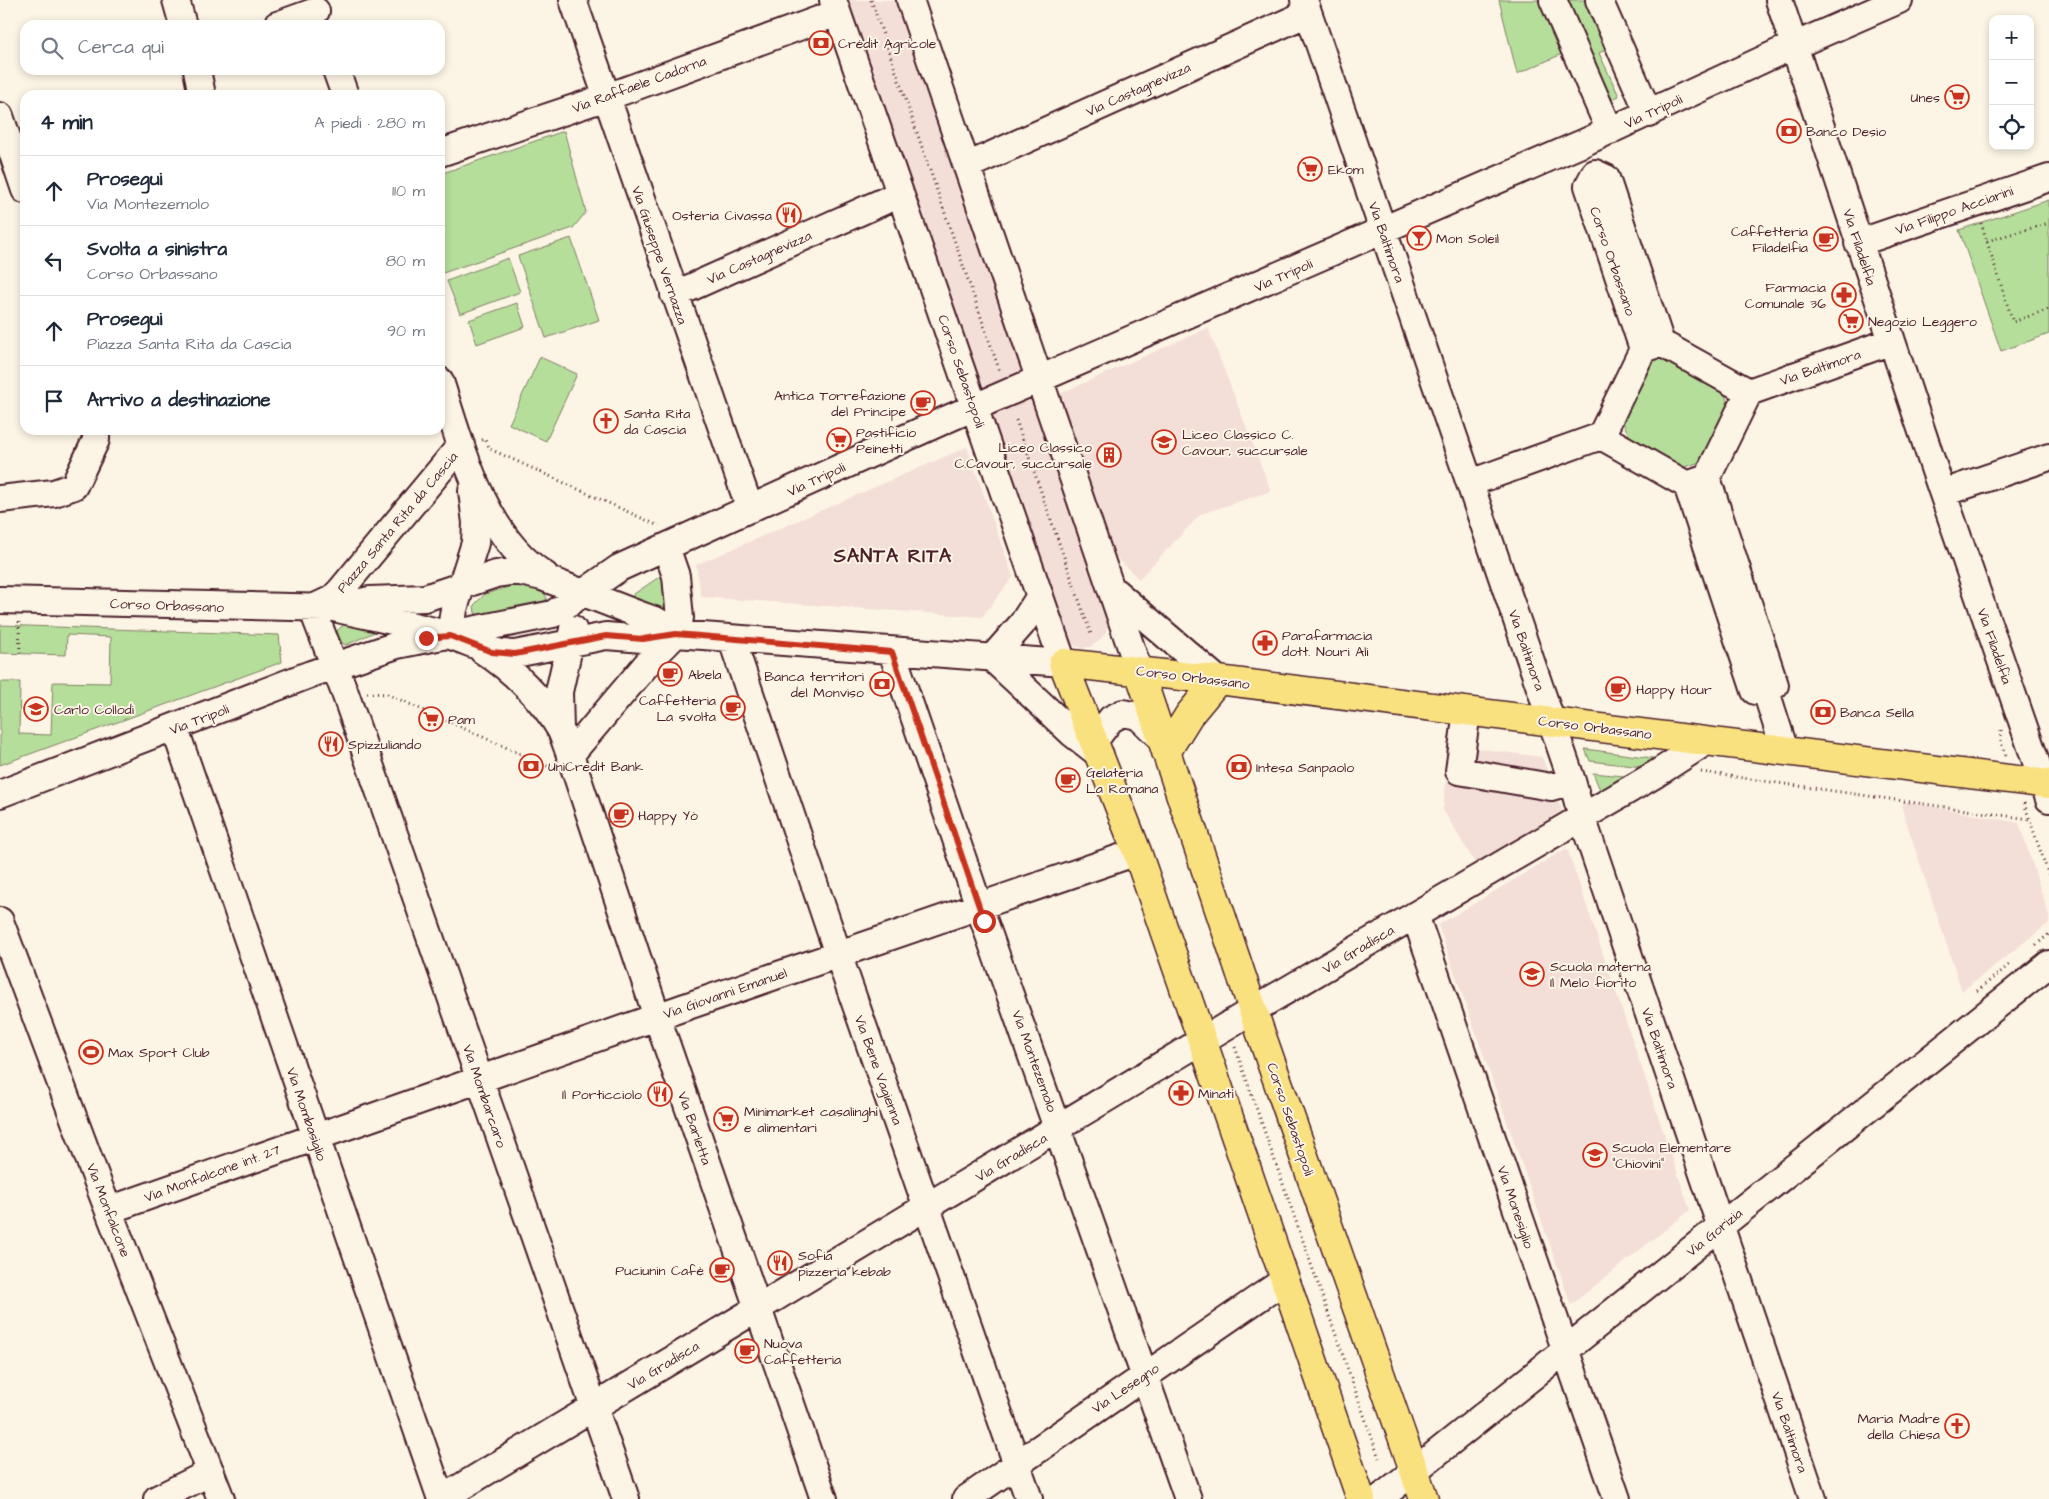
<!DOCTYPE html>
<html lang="it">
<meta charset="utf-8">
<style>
body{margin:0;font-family:"Architects Daughter",sans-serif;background:#f6f6f7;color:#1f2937}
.controls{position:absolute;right:15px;top:15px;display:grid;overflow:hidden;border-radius:10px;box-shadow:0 2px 8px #0003}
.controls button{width:45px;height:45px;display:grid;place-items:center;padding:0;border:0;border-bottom:1px solid #e0e1e3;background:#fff;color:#1f2937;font:25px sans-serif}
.stop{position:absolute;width:15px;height:15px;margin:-11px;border:4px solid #c8321e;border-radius:50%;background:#fff}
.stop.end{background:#c8321e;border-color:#fff;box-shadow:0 1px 5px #0008}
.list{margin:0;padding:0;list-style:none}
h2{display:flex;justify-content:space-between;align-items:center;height:65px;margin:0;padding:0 20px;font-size:21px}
h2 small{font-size:16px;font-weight:400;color:#747a83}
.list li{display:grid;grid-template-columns:32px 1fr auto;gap:15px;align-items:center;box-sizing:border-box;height:70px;padding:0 20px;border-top:1px solid #e0e1e3}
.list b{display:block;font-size:19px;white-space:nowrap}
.list p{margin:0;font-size:16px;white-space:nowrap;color:#747a83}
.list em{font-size:16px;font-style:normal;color:#747a83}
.icon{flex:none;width:28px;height:28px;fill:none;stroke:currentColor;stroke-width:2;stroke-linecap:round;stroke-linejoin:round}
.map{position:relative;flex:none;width:2049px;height:1499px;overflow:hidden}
.search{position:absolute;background:#fff;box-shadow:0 2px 8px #0003;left:20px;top:20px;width:425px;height:55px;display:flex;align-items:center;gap:12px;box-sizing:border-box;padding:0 18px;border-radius:15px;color:#747a83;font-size:19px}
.panel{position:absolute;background:#fff;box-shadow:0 2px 8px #0003;left:20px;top:90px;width:425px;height:345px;border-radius:15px}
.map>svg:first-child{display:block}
.built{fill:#f4ded8}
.green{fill:#b5de9b;stroke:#807e63}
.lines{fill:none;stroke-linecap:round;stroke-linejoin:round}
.minor-casing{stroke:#4a1f2b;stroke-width:30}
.major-casing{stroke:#4a1f2b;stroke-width:31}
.path{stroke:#4a1f2b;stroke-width:3;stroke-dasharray:1 4;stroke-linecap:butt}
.minor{stroke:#fcf5e5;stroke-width:26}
.major{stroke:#fae180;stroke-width:28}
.route{stroke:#c8321e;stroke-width:6}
.labels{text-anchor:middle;stroke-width:4;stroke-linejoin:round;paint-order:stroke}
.poi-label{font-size:14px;fill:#4a1f2b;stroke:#fcf5e5;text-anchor:start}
.street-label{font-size:14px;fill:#4a1f2b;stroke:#fcf5e5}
.district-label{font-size:19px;font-weight:bold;letter-spacing:1px;fill:#4a1f2b;stroke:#fcf5e5}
</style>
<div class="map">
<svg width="2049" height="1499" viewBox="0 0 2049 1499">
<rect width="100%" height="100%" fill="#fcf5e5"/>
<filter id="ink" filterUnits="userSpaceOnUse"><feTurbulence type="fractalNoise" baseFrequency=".02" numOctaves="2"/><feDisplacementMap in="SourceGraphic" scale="10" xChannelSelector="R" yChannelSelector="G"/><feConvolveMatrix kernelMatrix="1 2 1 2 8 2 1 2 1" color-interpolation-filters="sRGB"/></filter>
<g filter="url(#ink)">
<path class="built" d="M847,0H895L1108,625L1105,634L1098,642L1090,647L1082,648L1073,645L1065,639Z
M1208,328L1271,491L1201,514L1139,579L1115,556L1059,394Z
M967,447L1013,577L982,617L701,597L696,565Z
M1450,745L1542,757L1562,811L1475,863L1443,810Z
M1903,801L2019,823L2049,915V923L1962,991L1902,809Z
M1567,848L1690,1210L1571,1305L1438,925Z"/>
<path class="green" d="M1499,0H1546L1569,51L1517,74Z
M1561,0H1588L1609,48L1599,53L1619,96L1604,103Z
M564,131L586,212L573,228L440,274V174Z
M2049,200V334L2001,351L1959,230Z
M571,238L599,320L546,338L518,256Z
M508,258L520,292L460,314L447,281Z
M517,303L525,327L477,344L469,320Z
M1668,356L1723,388L1730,411L1706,460L1679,469L1635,447L1621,419L1645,365Z
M540,357L577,374L546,441L509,424Z
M662,575L667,579L668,613L631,598L634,594Z
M512,586C524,586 543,585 547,599L540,604L478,615L475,613L474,605L485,594Z
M344,624L374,625L377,631L346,645L342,643L337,631Z
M0,625L279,635L282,662L0,765V682H20L19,734L51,735L53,682L110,683L111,637L67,635L66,655L0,653Z
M1585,749L1660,759L1642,767L1590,761Z
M1593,773L1624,776L1601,792Z"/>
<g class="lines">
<g class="minor-casing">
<path id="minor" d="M176,0L183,25
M573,0L750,509
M910,0L1139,671
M1304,0L1572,781L1582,817L1813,1499
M1553,0L1610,131
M1599,0L1649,114
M1779,0L1935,471L2049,799
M277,25L316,11
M336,70L345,95
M197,95L201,90L197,70
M0,116L25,190
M440,153L607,97L837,13
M967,166L1308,13
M1858,243L2049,178
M674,295L900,194
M1643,349L1588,186L1595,173L1606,178L1661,343
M440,381C461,445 484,538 545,575
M1749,392L1892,341
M1470,483L1601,436
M1687,485L1707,478L1749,392L1661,343L1643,349L1601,436L1687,485L1755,691L1775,685L1707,478
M1943,493L2049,457
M0,499L54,493L74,486L96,440V430
M1112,589L1218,680
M0,600L334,608L370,600L425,598L496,574L516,571L542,577L635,613L657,621L676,634
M312,608L345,693L626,1499
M313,608L332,599L340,591L461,445
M334,608C372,617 411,624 448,635C471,642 490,654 515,654L606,636L643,639L676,634L1063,663L833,0
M450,636L454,609L475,543L476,523L472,491
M732,640L838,954L1029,1499
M483,651C511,668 544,701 560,729C564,737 567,747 570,755L657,1017L824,1499
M892,652L984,921L1188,1499
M992,658L1073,734L1100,755
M992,658L1022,624L1040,596
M1765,688L1785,751
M1467,711L1459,771L1551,787L1572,781
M175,729L441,1499
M560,729L559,692L573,629
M1094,741L1111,719L1123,713L1138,716L1161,738
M570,755L652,658L676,634L680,618L676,576L666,547
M0,794L311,674L397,645L553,614L619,568L945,420L1583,143L1775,54L1899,0
M1415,915L1617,1499
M0,921L101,1191L221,1499
M109,1210L682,1008L1137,852
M157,1499L211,1472
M441,1499L1253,1010L1656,774L1707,741
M966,1499L1285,1280
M1379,1499L2049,964"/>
</g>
<g class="major-casing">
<path id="major" d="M1139,671L1259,1028L1424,1499
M1166,752L1189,715L1218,680
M1361,1499L1137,852L1063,663L1218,680L2049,784"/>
</g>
<path class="path" d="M871,0L1000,372
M1981,223L2013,322L2049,309
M1987,241L2049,223
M1016,420L1092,637
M482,440L485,439L490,449L659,526
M19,622L20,654
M367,693L387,694L552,768
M2001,730V743L2007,758
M1701,772L2029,819
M2024,803L2049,876
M2036,945L2049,934
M1977,991L2009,965
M1235,1047L1379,1458"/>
<use href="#minor" class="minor"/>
<use href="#major" class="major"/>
</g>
</g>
<g class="lines" filter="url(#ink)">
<path class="route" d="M426,638L450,636L492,652L515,654L606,636L643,639L676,634L892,652L984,921"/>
</g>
<defs>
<g id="bank-ring" transform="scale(1.25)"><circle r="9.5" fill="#fcf5e5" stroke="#c8321e" stroke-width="1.5"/><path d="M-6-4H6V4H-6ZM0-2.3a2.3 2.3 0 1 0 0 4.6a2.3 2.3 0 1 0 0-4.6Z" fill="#c8321e"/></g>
<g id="supermarket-ring" transform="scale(1.25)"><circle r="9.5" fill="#fcf5e5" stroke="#c8321e" stroke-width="1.5"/><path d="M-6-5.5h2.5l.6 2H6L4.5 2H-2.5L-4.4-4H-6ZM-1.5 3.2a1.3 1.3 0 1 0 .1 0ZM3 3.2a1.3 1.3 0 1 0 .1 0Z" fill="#c8321e"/></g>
<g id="restaurant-ring" transform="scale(1.25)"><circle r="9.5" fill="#fcf5e5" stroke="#c8321e" stroke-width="1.5"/><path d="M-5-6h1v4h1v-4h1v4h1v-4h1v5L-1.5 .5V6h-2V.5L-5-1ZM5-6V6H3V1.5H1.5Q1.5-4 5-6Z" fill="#c8321e"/></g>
<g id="bar-ring" transform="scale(1.25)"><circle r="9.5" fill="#fcf5e5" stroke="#c8321e" stroke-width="1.5"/><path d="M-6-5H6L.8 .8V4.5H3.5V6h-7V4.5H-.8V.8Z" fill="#c8321e"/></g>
<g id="cafe-ring" transform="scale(1.25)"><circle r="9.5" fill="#fcf5e5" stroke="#c8321e" stroke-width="1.5"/><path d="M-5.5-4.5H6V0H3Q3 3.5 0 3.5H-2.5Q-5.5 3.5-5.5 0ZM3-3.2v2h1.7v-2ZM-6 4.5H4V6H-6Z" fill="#c8321e"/></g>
<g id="pharmacy-ring" transform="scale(1.25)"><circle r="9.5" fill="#fcf5e5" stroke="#c8321e" stroke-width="1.5"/><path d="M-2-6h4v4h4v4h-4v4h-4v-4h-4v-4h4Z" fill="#c8321e"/></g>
<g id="church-ring" transform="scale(1.25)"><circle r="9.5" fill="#fcf5e5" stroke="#c8321e" stroke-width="1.5"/><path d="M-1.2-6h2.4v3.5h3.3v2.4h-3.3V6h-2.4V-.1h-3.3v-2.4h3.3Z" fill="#c8321e"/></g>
<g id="school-ring" transform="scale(1.25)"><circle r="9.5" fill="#fcf5e5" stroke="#c8321e" stroke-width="1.5"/><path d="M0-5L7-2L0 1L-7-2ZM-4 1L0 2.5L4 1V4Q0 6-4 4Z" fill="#c8321e"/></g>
<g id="building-ring" transform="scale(1.25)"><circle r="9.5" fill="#fcf5e5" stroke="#c8321e" stroke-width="1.5"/><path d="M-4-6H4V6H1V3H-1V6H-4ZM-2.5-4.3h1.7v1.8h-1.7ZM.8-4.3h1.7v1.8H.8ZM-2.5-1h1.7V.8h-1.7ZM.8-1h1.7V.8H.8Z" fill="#c8321e"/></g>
<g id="stadium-ring" transform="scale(1.25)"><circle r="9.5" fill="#fcf5e5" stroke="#c8321e" stroke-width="1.5"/><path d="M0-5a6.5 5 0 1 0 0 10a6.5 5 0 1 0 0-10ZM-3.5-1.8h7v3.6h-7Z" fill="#c8321e"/></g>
</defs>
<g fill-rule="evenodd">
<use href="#bank-ring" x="821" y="43"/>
<use href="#supermarket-ring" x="1957" y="97"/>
<use href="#bank-ring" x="1789" y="131"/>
<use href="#supermarket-ring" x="1310" y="169"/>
<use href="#restaurant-ring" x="789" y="215"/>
<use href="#bar-ring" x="1419" y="238"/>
<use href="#cafe-ring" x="1826" y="239"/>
<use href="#pharmacy-ring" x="1844" y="295"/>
<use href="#supermarket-ring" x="1851" y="321"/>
<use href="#cafe-ring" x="923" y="403"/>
<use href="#church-ring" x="606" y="421"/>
<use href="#supermarket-ring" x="839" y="440"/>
<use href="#school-ring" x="1164" y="442"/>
<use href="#building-ring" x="1109" y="455"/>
<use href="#pharmacy-ring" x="1265" y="643"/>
<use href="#cafe-ring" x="670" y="674"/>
<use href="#bank-ring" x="882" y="684"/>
<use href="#cafe-ring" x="1618" y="689"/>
<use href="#cafe-ring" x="733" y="708"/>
<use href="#school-ring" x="36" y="709"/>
<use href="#bank-ring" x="1823" y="712"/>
<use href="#supermarket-ring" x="431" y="719"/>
<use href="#restaurant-ring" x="331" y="744"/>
<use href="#bank-ring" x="531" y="766"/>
<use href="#bank-ring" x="1239" y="767"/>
<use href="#cafe-ring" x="1068" y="780"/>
<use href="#cafe-ring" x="621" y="815"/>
<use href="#school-ring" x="1532" y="974"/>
<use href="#stadium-ring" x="91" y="1052"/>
<use href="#pharmacy-ring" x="1181" y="1093"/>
<use href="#restaurant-ring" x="660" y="1094"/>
<use href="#supermarket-ring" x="726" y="1119"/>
<use href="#school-ring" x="1595" y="1155"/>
<use href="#restaurant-ring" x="780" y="1263"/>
<use href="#cafe-ring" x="722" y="1270"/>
<use href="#cafe-ring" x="747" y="1351"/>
<use href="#church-ring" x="1957" y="1426"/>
</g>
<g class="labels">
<g class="poi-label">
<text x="838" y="48">Crédit Agricole</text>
<text x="1940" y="102" text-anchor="end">Unes</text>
<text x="1806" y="136">Banco Desio</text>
<text x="1328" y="174">Ekom</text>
<text x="772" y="220" text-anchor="end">Osteria Civassa</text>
<text x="1808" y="236" text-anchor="end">Caffetteria<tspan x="1808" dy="16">Filadelfia</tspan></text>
<text x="1436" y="243">Mon Soleil</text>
<text x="1826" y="292" text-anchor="end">Farmacia<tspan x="1826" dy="16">Comunale 36</tspan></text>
<text x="1868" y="326">Negozio Leggero</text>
<text x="906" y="400" text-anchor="end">Antica Torrefazione<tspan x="906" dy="16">del Principe</tspan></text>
<text x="624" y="418">Santa Rita<tspan x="624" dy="16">da Cascia</tspan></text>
<text x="856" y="437">Pastificio<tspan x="856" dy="16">Peinetti</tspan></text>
<text x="1182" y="439">Liceo Classico C.<tspan x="1182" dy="16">Cavour, succursale</tspan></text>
<text x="1092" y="452" text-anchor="end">Liceo Classico<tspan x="1092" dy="16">C.Cavour, succursale</tspan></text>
<text x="1282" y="640">Parafarmacia<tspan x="1282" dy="16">dott. Nouri Ali</tspan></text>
<text x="688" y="679">Abela</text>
<text x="864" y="681" text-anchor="end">Banca territori<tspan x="864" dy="16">del Monviso</tspan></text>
<text x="1636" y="694">Happy Hour</text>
<text x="716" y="705" text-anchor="end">Caffetteria<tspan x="716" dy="16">La svolta</tspan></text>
<text x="54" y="714">Carlo Collodi</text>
<text x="1840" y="717">Banca Sella</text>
<text x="448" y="724">Pam</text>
<text x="348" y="749">Spizzuliando</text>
<text x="548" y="771">UniCredit Bank</text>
<text x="1256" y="772">Intesa Sanpaolo</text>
<text x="1086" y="777">Gelateria<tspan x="1086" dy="16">La Romana</tspan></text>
<text x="638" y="820">Happy Yò</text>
<text x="1550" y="971">Scuola materna<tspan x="1550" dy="16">Il Melo fiorito</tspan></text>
<text x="108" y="1057">Max Sport Club</text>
<text x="1198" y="1098">Minati</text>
<text x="642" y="1099" text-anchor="end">Il Porticciolo</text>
<text x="744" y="1116">Minimarket casalinghi<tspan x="744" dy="16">e alimentari</tspan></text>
<text x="1612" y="1152">Scuola Elementare<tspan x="1612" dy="16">"Chiovini"</tspan></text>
<text x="798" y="1260">Sofia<tspan x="798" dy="16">pizzeria kebab</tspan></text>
<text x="704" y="1275" text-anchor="end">Puciunin Cafè</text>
<text x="764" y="1348">Nuova<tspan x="764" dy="16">Caffetteria</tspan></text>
<text x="1940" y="1423" text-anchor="end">Maria Madre<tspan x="1940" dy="16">della Chiesa</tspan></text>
</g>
<g class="street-label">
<text transform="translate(639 84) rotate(-20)" y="5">Via Raffaele Cadorna</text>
<text transform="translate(1138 89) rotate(-24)" y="5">Via Castagnevizza</text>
<text transform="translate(1653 111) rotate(-25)" y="5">Via Tripoli</text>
<text transform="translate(1954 210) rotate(-19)" y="5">Via Filippo Acciarini</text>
<text transform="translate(1387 242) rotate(71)" y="5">Via Baltimora</text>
<text transform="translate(1860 247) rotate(72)" y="5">Via Filadelfia</text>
<text transform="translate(660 255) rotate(71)" y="5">Via Giuseppe Vernazza</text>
<text transform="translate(759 257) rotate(-24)" y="5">Via Castagnevizza</text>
<text transform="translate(1613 261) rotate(71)" y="5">Corso Orbassano</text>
<text transform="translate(1283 275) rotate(-24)" y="5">Via Tripoli</text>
<text transform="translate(1820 367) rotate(-19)" y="5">Via Baltimora</text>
<text transform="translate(962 371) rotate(71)" y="5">Corso Sebastopoli</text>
<text transform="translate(816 479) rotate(-25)" y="5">Via Tripoli</text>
<text transform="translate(397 522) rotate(-50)" y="5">Piazza Santa Rita da Cascia</text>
<text transform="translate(167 605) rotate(2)" y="5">Corso Orbassano</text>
<text transform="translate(1995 646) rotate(71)" y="5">Via Filadelfia</text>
<text transform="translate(1527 650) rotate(71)" y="5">Via Baltimora</text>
<text transform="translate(1193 677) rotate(7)" y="5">Corso Orbassano</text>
<text transform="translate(199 719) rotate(-21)" y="5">Via Tripoli</text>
<text transform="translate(1595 727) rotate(7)" y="5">Corso Orbassano</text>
<text transform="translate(1358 949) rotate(-31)" y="5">Via Gradisca</text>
<text transform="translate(725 993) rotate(-19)" y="5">Via Giovanni Emanuel</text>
<text transform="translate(1660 1048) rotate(71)" y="5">Via Baltimora</text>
<text transform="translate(1035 1061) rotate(70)" y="5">Via Montezemolo</text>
<text transform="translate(879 1070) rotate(70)" y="5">Via Bene Vagienna</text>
<text transform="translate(485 1096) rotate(71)" y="5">Via Mombarcaro</text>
<text transform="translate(307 1114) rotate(71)" y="5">Via Mombasiglio</text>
<text transform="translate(1291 1119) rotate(71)" y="5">Corso Sebastopoli</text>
<text transform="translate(695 1128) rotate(71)" y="5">Via Barletta</text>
<text transform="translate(1011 1157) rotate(-31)" y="5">Via Gradisca</text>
<text transform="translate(212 1173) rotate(-20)" y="5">Via Monfalcone int. 27</text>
<text transform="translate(1516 1207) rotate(71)" y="5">Via Monesiglio</text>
<text transform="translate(109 1210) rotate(69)" y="5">Via Monfalcone</text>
<text transform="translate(1714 1232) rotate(-39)" y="5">Via Gorizia</text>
<text transform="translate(663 1365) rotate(-31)" y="5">Via Gradisca</text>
<text transform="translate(1125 1388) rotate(-34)" y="5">Via Lesegno</text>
<text transform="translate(1790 1432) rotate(71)" y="5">Via Baltimora</text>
</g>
<g class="district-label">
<text x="893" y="562">SANTA RITA</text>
</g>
</g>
</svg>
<div class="controls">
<button>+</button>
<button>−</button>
<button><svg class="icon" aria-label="locate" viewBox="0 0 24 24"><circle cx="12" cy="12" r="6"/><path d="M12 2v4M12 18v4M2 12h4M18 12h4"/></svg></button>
</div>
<div class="stop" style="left:984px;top:921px"></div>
<div class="stop end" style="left:426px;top:638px"></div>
<div class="search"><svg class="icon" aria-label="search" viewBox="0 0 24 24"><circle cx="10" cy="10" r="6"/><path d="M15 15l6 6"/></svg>Cerca qui</div>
<section class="panel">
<h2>4 min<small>A piedi · 280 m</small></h2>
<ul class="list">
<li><svg class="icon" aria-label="ahead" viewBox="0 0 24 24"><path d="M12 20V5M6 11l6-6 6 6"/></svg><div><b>Prosegui</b><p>Via Montezemolo</p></div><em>110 m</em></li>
<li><svg class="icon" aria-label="left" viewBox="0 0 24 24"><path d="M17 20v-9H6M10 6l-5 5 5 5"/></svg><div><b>Svolta a sinistra</b><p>Corso Orbassano</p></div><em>80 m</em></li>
<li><svg class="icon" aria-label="ahead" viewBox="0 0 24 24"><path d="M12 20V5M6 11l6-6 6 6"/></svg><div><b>Prosegui</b><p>Piazza Santa Rita da Cascia</p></div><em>90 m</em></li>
<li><svg class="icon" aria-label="arrive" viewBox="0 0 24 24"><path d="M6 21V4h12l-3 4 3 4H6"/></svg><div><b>Arrivo a destinazione</b></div></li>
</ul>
</section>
</div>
